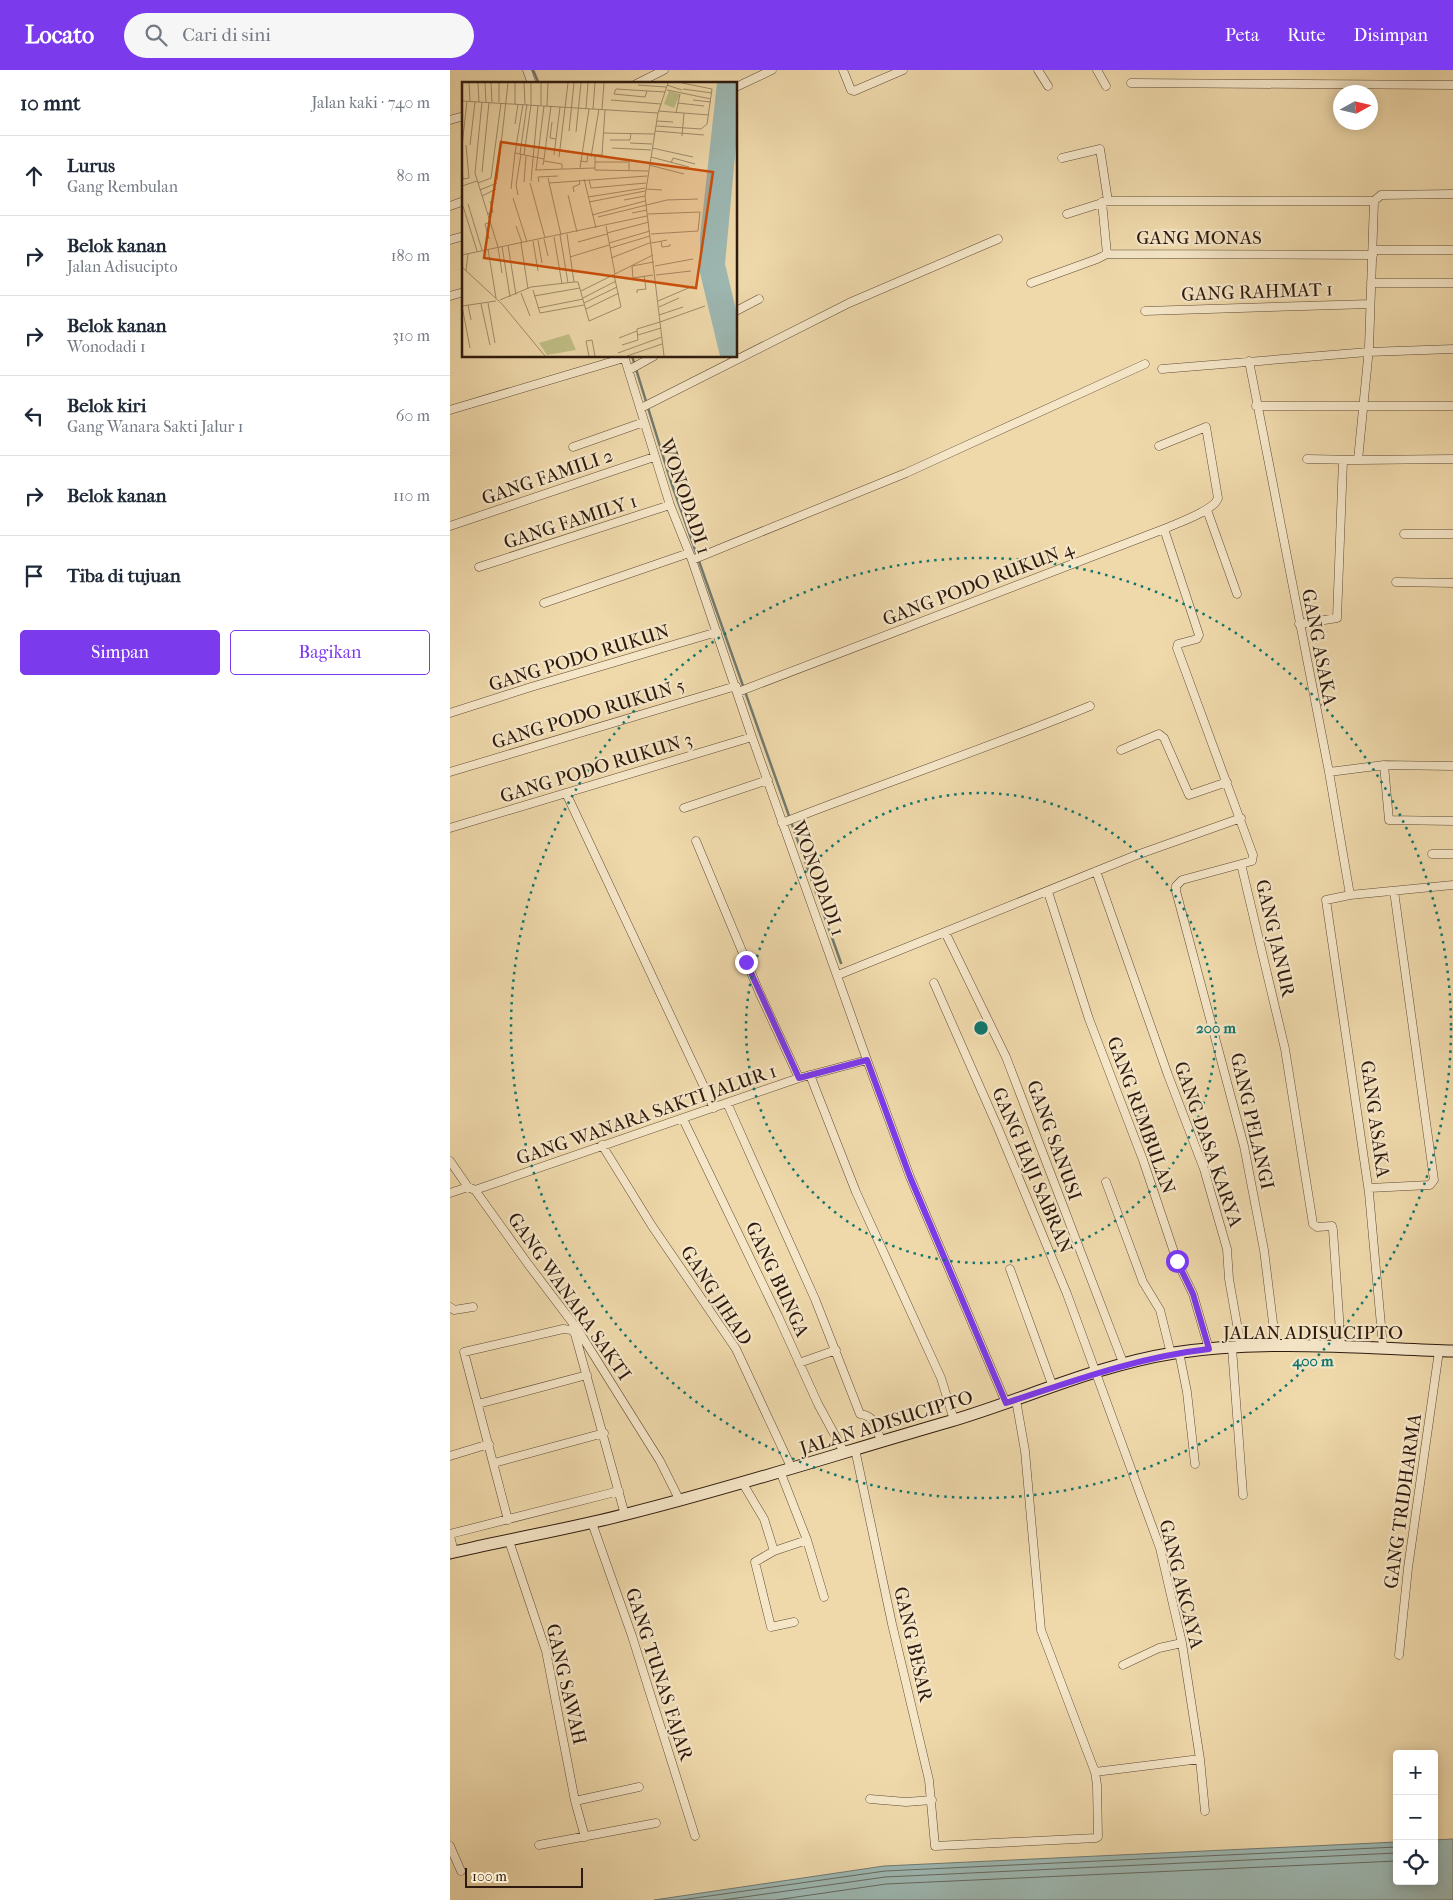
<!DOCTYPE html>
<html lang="id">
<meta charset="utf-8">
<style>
body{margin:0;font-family:"IM FELL French Canon",serif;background:#f6f6f7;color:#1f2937}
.controls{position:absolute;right:15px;bottom:15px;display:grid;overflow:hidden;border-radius:5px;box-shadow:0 2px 12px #0003}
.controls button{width:45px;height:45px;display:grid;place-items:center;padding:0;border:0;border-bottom:1px solid #e0e1e3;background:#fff;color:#1f2937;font:25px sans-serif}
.compass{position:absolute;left:883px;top:15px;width:45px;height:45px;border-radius:50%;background:#fff;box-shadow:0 2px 12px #0003;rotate:82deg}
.scale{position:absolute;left:15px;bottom:12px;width:118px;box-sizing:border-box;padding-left:5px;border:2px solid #2e1a0e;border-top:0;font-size:14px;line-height:18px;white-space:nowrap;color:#2e1a0e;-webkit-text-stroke:4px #f5e6c8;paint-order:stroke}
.stop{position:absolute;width:15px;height:15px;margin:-11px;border:4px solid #7c3aed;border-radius:50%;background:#fff}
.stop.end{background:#7c3aed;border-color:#fff;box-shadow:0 1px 5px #0008}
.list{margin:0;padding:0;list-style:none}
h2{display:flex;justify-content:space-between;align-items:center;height:65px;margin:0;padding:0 20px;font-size:21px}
h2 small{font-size:16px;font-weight:400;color:#747a83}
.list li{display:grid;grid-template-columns:32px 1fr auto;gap:15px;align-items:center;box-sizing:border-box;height:80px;padding:0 20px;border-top:1px solid #e0e1e3}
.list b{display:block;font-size:19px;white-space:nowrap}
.list p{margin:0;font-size:16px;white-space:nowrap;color:#747a83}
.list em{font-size:16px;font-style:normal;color:#747a83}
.actions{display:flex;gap:10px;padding:15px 20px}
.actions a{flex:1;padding:11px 0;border:1px solid #7c3aed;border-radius:5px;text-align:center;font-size:18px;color:#7c3aed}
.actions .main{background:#7c3aed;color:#fff}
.icon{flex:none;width:28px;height:28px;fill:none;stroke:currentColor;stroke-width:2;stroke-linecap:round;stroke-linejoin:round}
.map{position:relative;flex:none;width:1003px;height:1830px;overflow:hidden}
header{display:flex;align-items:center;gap:30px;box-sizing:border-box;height:70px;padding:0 25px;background:#7c3aed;color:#fff}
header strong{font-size:24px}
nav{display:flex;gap:28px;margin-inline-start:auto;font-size:18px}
.search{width:350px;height:45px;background:#f6f6f7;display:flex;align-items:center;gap:12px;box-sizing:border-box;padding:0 18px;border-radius:28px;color:#747a83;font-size:19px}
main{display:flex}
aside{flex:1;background:#fff}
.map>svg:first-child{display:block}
.water{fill:#9db8b3;stroke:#717971}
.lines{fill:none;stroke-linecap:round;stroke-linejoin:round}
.shore{stroke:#666960;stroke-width:1}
.stream{stroke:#717971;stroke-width:2.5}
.street-casing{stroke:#5e4a35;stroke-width:9}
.secondary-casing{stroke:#2e1a0e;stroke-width:13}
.street{stroke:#f5e6c8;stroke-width:8}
.secondary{stroke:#f5e6c8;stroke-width:11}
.route{stroke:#7c3aed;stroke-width:6}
.ring{fill:none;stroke:#0f766e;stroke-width:2.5;stroke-dasharray:2.5 5}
.labels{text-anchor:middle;stroke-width:4.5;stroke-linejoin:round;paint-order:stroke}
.street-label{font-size:19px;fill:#2e1a0e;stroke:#f5e6c8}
.inset-road{fill:none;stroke:#a28d6c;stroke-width:1}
.view{fill:#cc500c;fill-opacity:0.15;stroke:#cc500c;stroke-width:2.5}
.inset-edge{fill:none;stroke:#2e1a0e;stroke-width:2.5}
.centre{fill:#0f766e;stroke:#f5e6c8;stroke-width:2.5}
.ring-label{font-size:15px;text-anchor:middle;font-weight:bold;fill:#0f766e;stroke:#f5e6c8;stroke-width:4.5;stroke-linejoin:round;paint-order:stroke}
</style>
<header>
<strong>Locato</strong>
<div class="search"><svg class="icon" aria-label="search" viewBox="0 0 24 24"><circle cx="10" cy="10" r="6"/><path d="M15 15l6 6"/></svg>Cari di sini</div>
<nav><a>Peta</a><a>Rute</a><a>Disimpan</a></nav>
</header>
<main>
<aside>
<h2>10 mnt<small>Jalan kaki · 740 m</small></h2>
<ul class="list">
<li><svg class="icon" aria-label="ahead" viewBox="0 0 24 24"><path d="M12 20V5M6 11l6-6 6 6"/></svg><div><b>Lurus</b><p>Gang Rembulan</p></div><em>80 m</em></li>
<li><svg class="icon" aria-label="right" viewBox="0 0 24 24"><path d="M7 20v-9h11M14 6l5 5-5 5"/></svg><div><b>Belok kanan</b><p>Jalan Adisucipto</p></div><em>180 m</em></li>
<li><svg class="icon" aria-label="right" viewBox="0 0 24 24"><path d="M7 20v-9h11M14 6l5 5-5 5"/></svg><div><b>Belok kanan</b><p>Wonodadi 1</p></div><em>310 m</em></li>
<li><svg class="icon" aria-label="left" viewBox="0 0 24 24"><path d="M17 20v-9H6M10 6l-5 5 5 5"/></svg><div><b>Belok kiri</b><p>Gang Wanara Sakti Jalur 1</p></div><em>60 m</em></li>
<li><svg class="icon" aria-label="right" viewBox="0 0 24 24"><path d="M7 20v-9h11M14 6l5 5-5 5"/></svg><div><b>Belok kanan</b></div><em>110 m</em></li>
<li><svg class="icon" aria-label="arrive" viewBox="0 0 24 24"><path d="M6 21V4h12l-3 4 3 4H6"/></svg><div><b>Tiba di tujuan</b></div></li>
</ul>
<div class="actions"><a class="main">Simpan</a><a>Bagikan</a></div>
</aside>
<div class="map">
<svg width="1003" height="1830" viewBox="0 0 1003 1830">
<rect width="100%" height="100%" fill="#efd9ab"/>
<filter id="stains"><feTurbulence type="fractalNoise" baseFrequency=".004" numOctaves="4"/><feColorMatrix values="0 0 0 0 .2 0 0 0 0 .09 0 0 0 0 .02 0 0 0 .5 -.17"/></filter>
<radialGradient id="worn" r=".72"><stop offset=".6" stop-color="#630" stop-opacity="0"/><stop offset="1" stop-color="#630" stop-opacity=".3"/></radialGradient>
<path class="water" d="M1003,1769V1830H204L434,1796L947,1772V1811H984V1770Z"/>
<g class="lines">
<path class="shore" d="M231,1830L435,1801L947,1777
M273,1830L435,1807L947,1783
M326,1830L436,1814L947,1791"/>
<path class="stream" d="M83,0L89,14
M182,286L221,412L391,893"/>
<g class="street-casing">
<path id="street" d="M77,0L82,14
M393,0L401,20L404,21L453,0
M588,0L598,16
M647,0L656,16
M681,13L1003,15
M186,14L214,0
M286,17L322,0
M0,50L14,46
M612,88L650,79L658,131
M924,131L931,125L1003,124
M652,132L657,184
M0,136L14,131
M617,144L658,131H924L919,278L908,390L857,389
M0,170L14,166
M923,180H1003
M581,213L647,189L657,184L923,185
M921,213H1003
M0,226L14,222
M286,241L309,229
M695,241L920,234
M174,286L220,435L242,490L302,667L417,990L460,1107L556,1333
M799,291L879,702L900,825
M712,299L918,282L1003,279
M179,300L204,286
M806,336H1003
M191,338L399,233L548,169
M0,340L174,288
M123,377L194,352
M908,390L1003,389
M757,440L787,524
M0,456L204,387
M714,459L749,565L747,569L728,574L727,578L803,785L802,791L791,794L835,979L863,1154L867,1157L882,1156L883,1160L891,1276
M954,464H1003
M242,490L456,403L695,294
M29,497L220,435
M946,512L1003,513
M94,533L239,483
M849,554L887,548L893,390
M288,622L714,459C727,453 764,441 768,428L756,357L709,376
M0,643L81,617L267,562
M671,680L709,664L714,668L739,725L777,712
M934,695L939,750L1003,751
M0,702L286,616
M879,702L934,695L1003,696
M116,723L264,1038
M234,738L318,710
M332,753C434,713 538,678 640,636
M0,758L302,667
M246,771L310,924L349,1008
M982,784H1003
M791,794L732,810L726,816V821L794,1076L814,1180L826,1277
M646,801L718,1005L754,1099L777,1179L779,1209L791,1277
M598,822L639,949L693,1090L727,1191L743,1224L759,1279
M495,862L556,987L674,1295
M388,905L684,786L791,748
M484,913L548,1058L617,1224L710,1478L732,1573L750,1689L755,1741
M360,1005L406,1122L491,1308L504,1350
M277,1033L365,1229L410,1344C426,1346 426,1358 431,1371
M233,1049L328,1246L368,1334L394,1382
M152,1075L202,1156L286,1279L342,1399
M0,1091L18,1117L25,1120L349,1008L417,990
M656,1112L693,1212L710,1240L721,1284
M919,1118L980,1115L984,1110L944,821
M25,1120L78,1194L128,1260L210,1391L230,1431
M0,1123L18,1117
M560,1199L603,1317
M0,1237L4,1240L23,1237
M933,1277L919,1123L876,830L900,825L1003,815
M782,1278L793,1425
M729,1282L737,1322L745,1394
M349,1293L386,1280
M28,1334L137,1305
M405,1379L442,1554L479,1710L485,1776L646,1768L648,1767L647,1715L645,1702L591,1560L575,1381L566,1330
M0,1386L39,1374
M44,1393L154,1363
M330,1401L357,1470L374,1527
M292,1412L314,1449L324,1481
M58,1450L14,1282L113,1259L122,1260L125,1264L175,1445
M142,1453L182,1566L245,1766
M0,1464L169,1421
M0,1466L4,1482
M59,1471L96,1581L125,1731L135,1767
M344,1552L321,1557L305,1492L324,1481L357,1470
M949,1585L958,1498L989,1281
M673,1595L709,1578L732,1573
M645,1702L750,1689
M420,1729L456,1732L482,1730
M125,1731L189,1717
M89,1775L206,1753
M0,1776L11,1801"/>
</g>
<g class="secondary-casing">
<path id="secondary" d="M0,1483C59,1469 119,1459 177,1444C286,1417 393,1382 501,1351C575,1329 647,1295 724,1283C816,1269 911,1278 1003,1281"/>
</g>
<use href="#street" class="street"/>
<use href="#secondary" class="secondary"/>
</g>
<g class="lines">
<path class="route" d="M296,892L349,1008L417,990L460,1107L556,1333C623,1311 688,1287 759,1279L743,1224L727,1191"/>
</g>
<g class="ring">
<circle cx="531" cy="958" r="235"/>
<circle cx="531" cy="958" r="470"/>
</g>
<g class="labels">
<g class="street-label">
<text x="749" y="174">GANG MONAS</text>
<text transform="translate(807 221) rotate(-2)" y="7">GANG RAHMAT 1</text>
<text transform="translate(97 406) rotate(-19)" y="7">GANG FAMILI 2</text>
<text transform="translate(236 426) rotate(71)" y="7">WONODADI 1</text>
<text transform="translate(120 451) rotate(-18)" y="7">GANG FAMILY 1</text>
<text transform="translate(528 513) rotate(-21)" y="7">GANG PODO RUKUN 4</text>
<text transform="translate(870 577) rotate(79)" y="7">GANG ASAKA</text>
<text transform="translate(129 587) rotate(-17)" y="7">GANG PODO RUKUN</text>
<text transform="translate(138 643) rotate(-17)" y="7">GANG PODO RUKUN 5</text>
<text transform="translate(146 697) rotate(-17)" y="7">GANG PODO RUKUN 3</text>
<text transform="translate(369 808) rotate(70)" y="7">WONODADI 1</text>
<text transform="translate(826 868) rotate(77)" y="7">GANG JANUR</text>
<text transform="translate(196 1044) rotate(-19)" y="7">GANG WANARA SAKTI JALUR 1</text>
<text transform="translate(692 1045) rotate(70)" y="7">GANG REMBULAN</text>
<text transform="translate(926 1049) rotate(82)" y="7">GANG ASAKA</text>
<text transform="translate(803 1051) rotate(77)" y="7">GANG PELANGI</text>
<text transform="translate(605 1070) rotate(70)" y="7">GANG SANUSI</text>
<text transform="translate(759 1074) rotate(71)" y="7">GANG DASA KARYA</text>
<text transform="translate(583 1100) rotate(67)" y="7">GANG HAJI SABRAN</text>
<text transform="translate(328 1209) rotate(65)" y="7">GANG BUNGA</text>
<text transform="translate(267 1225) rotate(57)" y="7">GANG JIHAD</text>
<text transform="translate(120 1226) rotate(55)" y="7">GANG WANARA SAKTI</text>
<text x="863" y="1269">JALAN ADISUCIPTO</text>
<text transform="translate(436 1352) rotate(-17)" y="7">JALAN ADISUCIPTO</text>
<text transform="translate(952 1431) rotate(-82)" y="7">GANG TRIDHARMA</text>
<text transform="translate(732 1514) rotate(76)" y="7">GANG AKCAYA</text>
<text transform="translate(464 1574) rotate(77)" y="7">GANG BESAR</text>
<text transform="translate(210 1604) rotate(72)" y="7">GANG TUNAS FAJAR</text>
<text transform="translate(117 1614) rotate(77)" y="7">GANG SAWAH</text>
</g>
</g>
<g transform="translate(12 12)">
<rect width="275" height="275" fill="#efd9ab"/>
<path d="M207,9L218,12L212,26L202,22ZM107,252L114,268L85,273L77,261Z" fill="#bfbe85"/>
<path d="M255,1H275V53L263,182L275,232V274H258L238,191V155Z" fill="#9db8b3"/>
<path class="inset-road" d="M7,1L8,19M16,1L17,20M23,1L24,20M29,1L30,20M37,1V20M53,1V22M62,1L63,22M69,1V23M176,3L204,5M205,3L220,8M221,7L250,11M205,8L249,17M185,9L183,15L152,12L154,7L203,10M149,18L199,22M231,18L249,20M0,19L196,31M20,20L13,91L36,165L40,191M216,21L242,24M79,23V1M85,24L86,1M124,26L126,1M0,27V1M131,27L133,1M140,27L142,1M143,28L140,73H133V88L186,89M196,29L247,33M214,31L218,12M195,39L211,40M90,40L88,56L94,57M53,42L56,22M194,44L239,47L245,42L250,7L220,1M107,49L112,1M193,49L242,53M114,50L119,1M141,51L192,52M220,54L222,31M148,58H168L169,52M168,61L190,62M8,63L13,20M0,64L5,19M150,66L189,68M190,66L231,75M53,71L61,22M58,72L65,22M62,73L69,23M92,73L98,25M97,75L106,1M129,75L137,27M189,75L227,85M82,77L89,24M82,79L100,82V87M118,79L125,80L126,71M133,80H167V88M209,81L211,76L233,82M187,83L222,92M118,86L127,27M0,87L1,97L7,96L4,63M73,88L133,86M74,88L82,24M20,90L27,20M86,96L99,153M122,97L134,146M35,98L46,1M127,98L129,106L184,101M69,99L76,23M62,100L64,74M77,100L76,95L96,94M16,101L29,96L39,21M68,101L83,156M87,101L185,94M0,104L15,99M49,107L53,71L82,77L81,83M184,107L200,108M18,108L35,101M112,110L111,105L118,102L117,98M56,113L54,103L59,72M106,113L115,150M20,114L34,107M126,115L183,106M51,116L65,160M162,118L183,114M127,120L183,109M6,122L20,168M1,124L15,169M170,131L185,128M25,132L31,130L28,119M186,132L238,130L236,149L189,152M130,133L183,119M136,135L205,118L236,117M54,144L60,161M145,151L187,140M105,152L112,200M98,153L106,201M92,155L100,202M27,157L23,142L28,140M82,157L86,174M76,158L80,181M71,159L76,189M199,159L200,165L208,164V162M116,160L145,152M59,161L66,207M147,161L188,149M190,161L205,158M46,163L54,213M40,164L48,215M148,166L188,154M26,167L34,216M0,173L185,134M108,175L147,163M149,176L190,160M193,184L231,177M0,185L40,222L83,274M4,189L6,171M153,192L191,173M191,193L171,196L170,184L192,180M194,193L229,189M112,200H116L127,239L159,225L152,193M71,208L78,231L122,223M119,209L153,192L144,144M59,211L68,234M175,211V208L184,207L182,194M72,214L118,206M121,216L154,199M38,218L69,205L112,200M196,219L231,204M26,221L33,261M122,221L155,205M19,222L28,263M6,223L9,238M0,224L8,266M0,224L34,219M197,225L217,216M76,226L121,217M124,227L157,211M197,233L221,225M198,240L243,224M176,253L199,246M157,256L175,249M160,263L176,258L175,247L198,240M156,271L200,255M127,274L124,259L130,258L133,274M165,274L200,262M202,274L183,114L196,31L206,1"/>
<path class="view" d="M39,60L251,90L234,206L22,176Z"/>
<rect width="275" height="275" class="inset-edge"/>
</g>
<circle cx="531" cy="958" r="8" class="centre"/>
<g class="ring-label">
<text x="766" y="963">200 m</text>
<text x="863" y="1296">400 m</text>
</g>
<rect width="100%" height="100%" filter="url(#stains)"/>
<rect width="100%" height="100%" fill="url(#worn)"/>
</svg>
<div class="controls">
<button>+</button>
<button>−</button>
<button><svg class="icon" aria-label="locate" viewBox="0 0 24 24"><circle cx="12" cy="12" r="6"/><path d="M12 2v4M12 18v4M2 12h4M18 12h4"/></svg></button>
</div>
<svg class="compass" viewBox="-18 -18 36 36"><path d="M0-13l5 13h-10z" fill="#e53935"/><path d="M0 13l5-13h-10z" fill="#747a83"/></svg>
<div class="scale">100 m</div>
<div class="stop" style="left:727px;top:1191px"></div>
<div class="stop end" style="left:296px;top:892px"></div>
</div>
</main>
